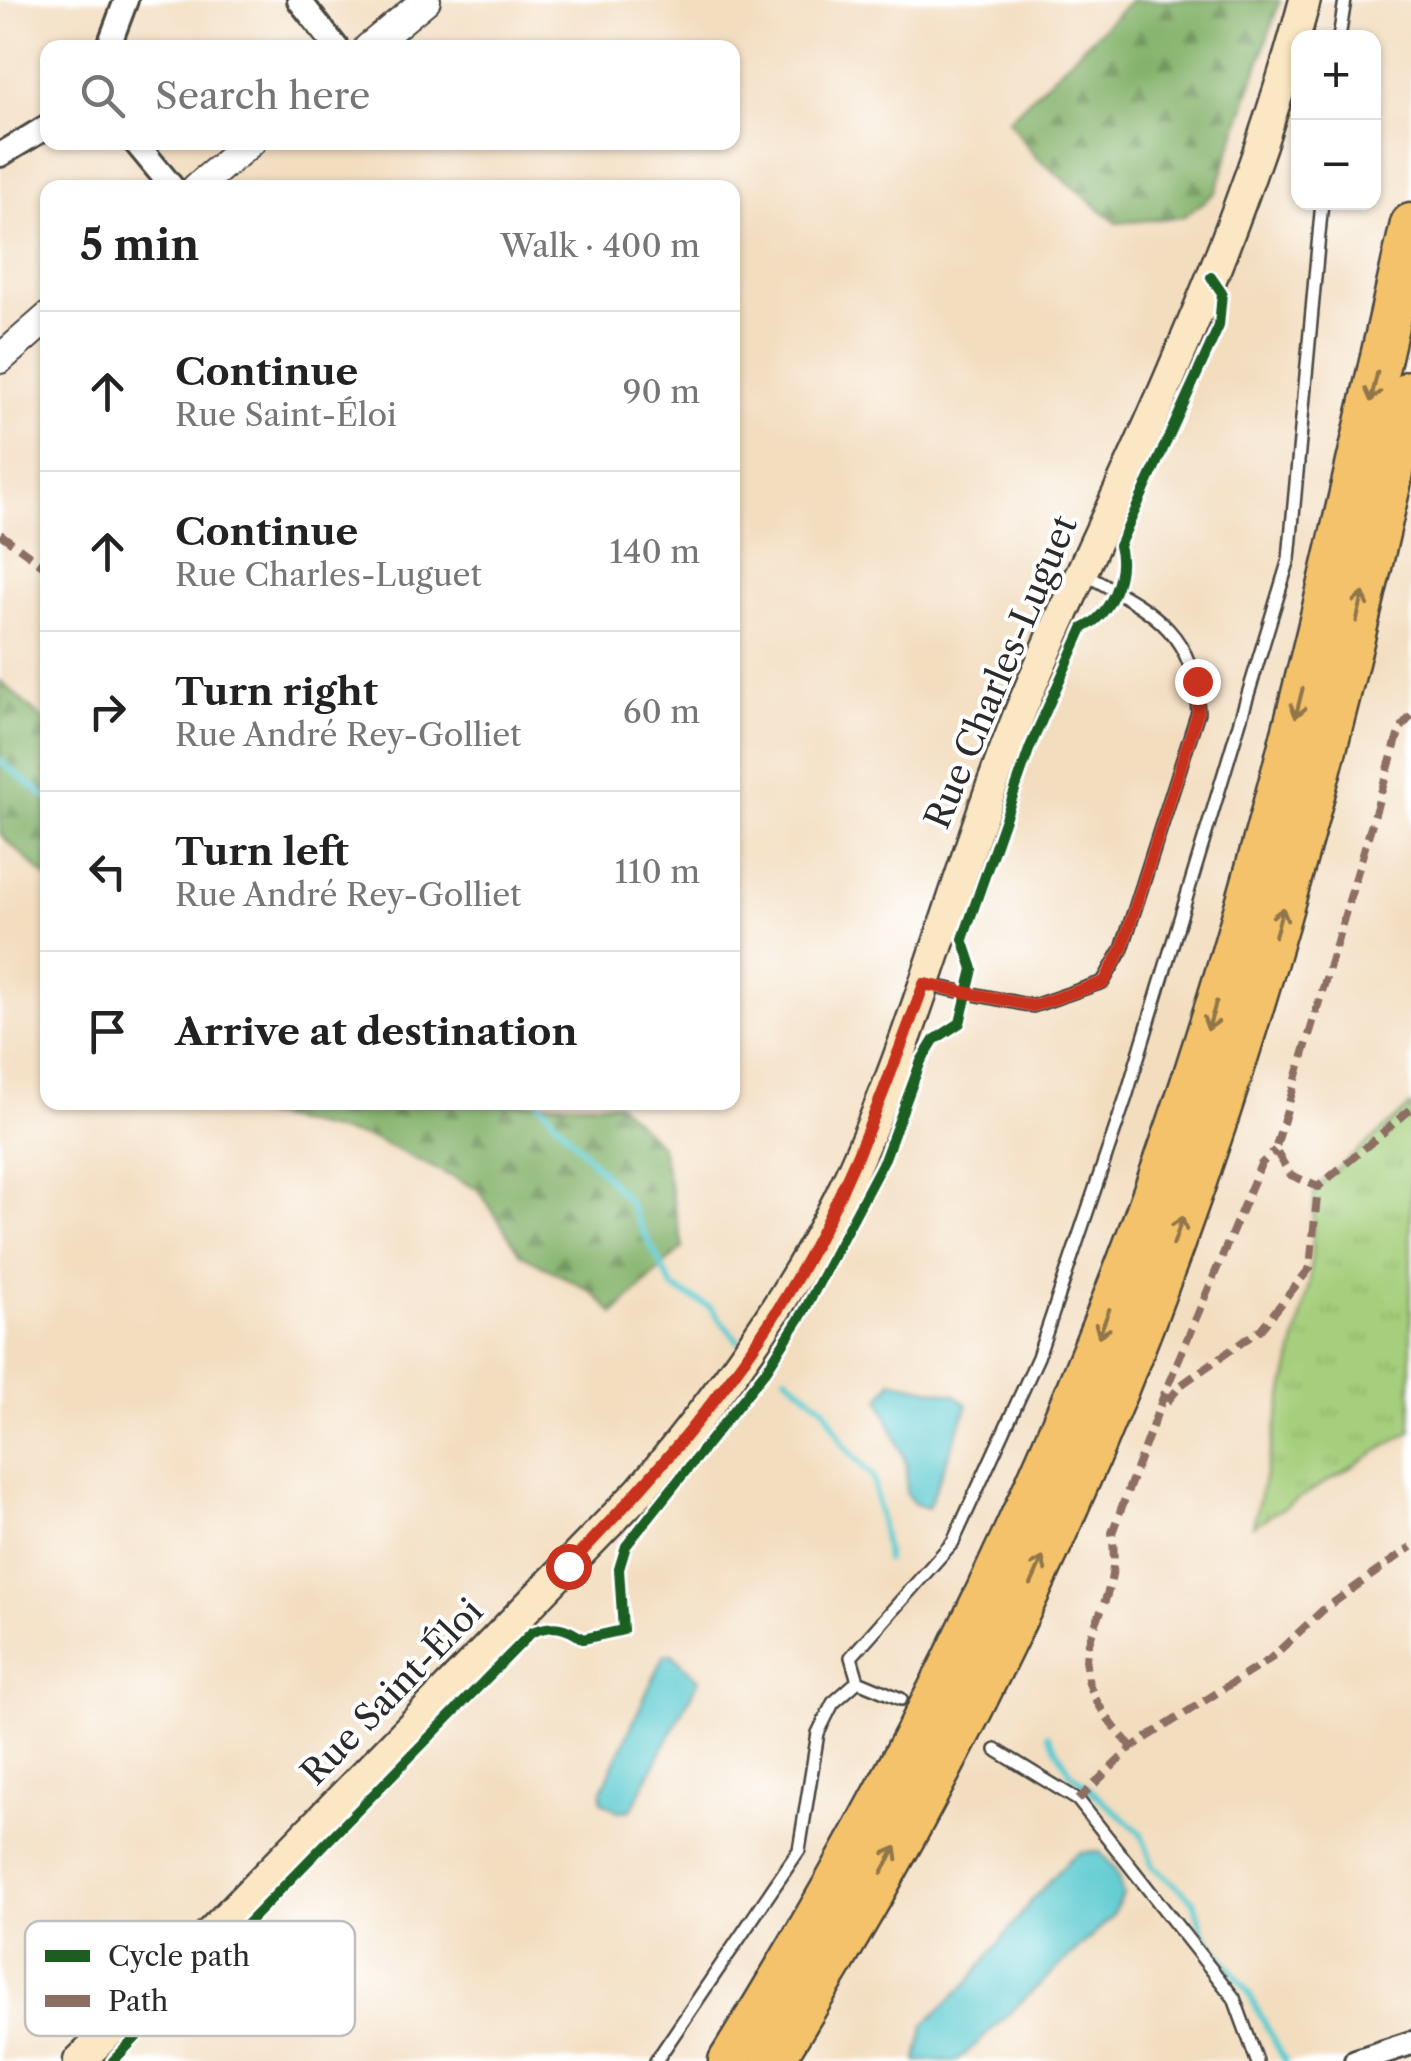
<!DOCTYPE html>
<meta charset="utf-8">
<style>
body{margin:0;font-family:"Libre Caslon Text",serif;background:#f6f6f6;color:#222}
.controls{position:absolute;right:30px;top:30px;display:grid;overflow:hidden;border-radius:20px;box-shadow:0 2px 8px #0004}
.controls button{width:90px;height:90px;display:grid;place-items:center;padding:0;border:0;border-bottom:2px solid #e0e0e0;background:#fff;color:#222;font:50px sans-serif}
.stop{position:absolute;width:30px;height:30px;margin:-22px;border:8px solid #c8321e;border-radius:50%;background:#fff}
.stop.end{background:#c8321e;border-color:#fff;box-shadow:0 2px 10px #0008}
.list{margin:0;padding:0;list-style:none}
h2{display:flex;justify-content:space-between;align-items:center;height:130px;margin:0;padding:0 40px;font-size:42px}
h2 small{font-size:32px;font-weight:400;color:#767676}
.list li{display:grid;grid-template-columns:65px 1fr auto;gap:30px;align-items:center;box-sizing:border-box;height:160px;padding:0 40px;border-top:2px solid #e0e0e0}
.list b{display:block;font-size:38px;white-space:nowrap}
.list p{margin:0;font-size:32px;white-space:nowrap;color:#767676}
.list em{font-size:32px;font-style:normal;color:#767676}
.icon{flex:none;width:55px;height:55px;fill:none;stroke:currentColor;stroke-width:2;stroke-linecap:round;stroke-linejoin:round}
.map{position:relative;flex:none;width:1411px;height:2061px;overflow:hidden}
.search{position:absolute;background:#fff;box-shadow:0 2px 8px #0004;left:40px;top:40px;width:700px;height:110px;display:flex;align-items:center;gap:25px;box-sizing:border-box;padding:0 35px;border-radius:20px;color:#767676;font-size:38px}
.panel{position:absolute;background:#fff;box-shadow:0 2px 8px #0004;left:40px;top:180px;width:700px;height:930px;border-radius:20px}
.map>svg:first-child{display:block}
.grass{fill:url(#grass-tufts);stroke:#687d53;stroke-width:2.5}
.forest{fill:url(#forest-firs);stroke:#586e4b;stroke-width:2.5}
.water{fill:#5dcbd0;stroke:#447b7e;stroke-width:2.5}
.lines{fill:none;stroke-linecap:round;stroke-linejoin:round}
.stream{stroke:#5dcbd0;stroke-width:6}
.service-casing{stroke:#494641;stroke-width:16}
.minor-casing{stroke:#494641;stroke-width:28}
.tertiary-casing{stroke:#494641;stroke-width:32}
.secondary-casing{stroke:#494641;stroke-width:35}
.motorway-casing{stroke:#494641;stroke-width:45}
.service{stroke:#fff;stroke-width:11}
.minor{stroke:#fff;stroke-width:22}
.tertiary{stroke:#fff;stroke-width:28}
.secondary{stroke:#fbe7c3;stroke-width:30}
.motorway{stroke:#f4c26a;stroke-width:40}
.quiet{stroke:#8d6e63;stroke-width:8;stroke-dasharray:15 8;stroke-linecap:butt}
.cycleway-casing{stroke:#fff;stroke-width:16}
.cycleway{stroke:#1b5e20;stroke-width:10}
.oneway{stroke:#90764a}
.route{stroke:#c8321e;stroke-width:12}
.labels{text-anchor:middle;stroke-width:8;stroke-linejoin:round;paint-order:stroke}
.street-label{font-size:35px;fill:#2b2b2b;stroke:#fff}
.key{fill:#fff;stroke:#bfbfbf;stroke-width:2.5}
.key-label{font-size:28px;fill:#2b2b2b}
</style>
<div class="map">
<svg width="1411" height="2061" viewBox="0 0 1411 2061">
<defs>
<pattern id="grass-tufts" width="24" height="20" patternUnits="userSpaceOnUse" patternTransform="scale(2.5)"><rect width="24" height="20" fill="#a5cf7b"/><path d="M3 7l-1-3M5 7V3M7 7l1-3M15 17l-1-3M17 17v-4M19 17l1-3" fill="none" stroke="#8eb26a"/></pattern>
<pattern id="forest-firs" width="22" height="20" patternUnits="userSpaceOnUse" patternTransform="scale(2.5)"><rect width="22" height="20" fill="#84b26b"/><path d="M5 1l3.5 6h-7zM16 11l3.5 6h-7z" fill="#6c9158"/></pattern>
</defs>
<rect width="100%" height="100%" fill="#fff"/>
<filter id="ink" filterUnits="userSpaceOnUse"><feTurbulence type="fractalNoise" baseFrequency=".01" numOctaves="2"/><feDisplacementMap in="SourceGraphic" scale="20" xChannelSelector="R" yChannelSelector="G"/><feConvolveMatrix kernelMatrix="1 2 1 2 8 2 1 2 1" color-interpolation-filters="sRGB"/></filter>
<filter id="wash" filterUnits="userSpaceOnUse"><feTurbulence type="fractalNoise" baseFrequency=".0048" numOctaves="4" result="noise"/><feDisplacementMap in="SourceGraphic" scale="40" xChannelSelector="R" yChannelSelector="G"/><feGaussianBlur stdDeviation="2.25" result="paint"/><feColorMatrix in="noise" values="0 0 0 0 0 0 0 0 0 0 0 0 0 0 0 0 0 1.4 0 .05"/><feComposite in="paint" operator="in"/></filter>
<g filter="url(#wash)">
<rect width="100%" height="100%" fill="#f3ddbf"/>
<path class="grass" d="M1411,1106V1431L1253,1526L1310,1280L1315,1188Z"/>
<path class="forest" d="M1131,0H1280L1216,192L1183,217L1117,223L1035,156L1008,120Z
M0,681L47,723V878L0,834Z
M228,1103H618L661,1146L683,1247L614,1314L592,1292L521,1254L479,1190L374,1139L234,1109Z"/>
<path class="water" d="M892,1381L955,1395L968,1405L928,1508L915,1504L906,1494L907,1465L880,1399Z
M672,1654L699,1679L631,1810L618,1811L602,1801V1790L664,1655Z
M1099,1851L1115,1869L1123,1895L1111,1918L958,2061H917L924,2025L968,1983L1033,1899L1070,1859L1081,1852Z"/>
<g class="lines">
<path class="stream" d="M0,761L48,799
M539,1102L627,1200L673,1288L710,1307L738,1341
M786,1376L825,1408L844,1445L873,1477L887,1560
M1048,1735L1071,1773L1141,1833L1153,1866L1194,1901L1203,1933L1247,1990L1285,2061"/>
</g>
</g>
<g filter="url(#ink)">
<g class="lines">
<g class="service-casing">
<path id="service" d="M1339,38L1345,0
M928,985L1033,1006L1103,982L1122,949L1198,712C1194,629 1151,611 1085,574
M858,1681L851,1657L953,1542L1038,1357L1126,1097L1289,559L1322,202
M996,1750L1078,1800L1234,1998L1257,2061
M656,2061L799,1850L818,1733L833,1703L858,1681L901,1699"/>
</g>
<g class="minor-casing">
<path id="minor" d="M299,0L337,48
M108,48L126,0
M135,142L173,188
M0,155L48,126
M1356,2061L1411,2043"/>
</g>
<g class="tertiary-casing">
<path id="tertiary" d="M368,48L426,0
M196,188L251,142
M0,359L48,317"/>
</g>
<g class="secondary-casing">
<path id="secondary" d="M79,2061L196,1948L640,1491C716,1400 785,1306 839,1199C915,1043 955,872 1020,712C1068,595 1126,482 1175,365C1226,248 1272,124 1305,0"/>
</g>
<g class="motorway-casing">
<path id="motorway" d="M729,2061C892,1800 1029,1525 1137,1237C1261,909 1334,564 1411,224
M773,2061C934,1804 1070,1529 1174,1243C1275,966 1348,679 1411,391"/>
</g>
<use href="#service" class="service"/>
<use href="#minor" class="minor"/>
<use href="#tertiary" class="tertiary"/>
<use href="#secondary" class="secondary"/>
<use href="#motorway" class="motorway"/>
<path class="quiet" d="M0,534L48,569
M1411,716L1400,729L1275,1150L1291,1175L1318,1187L1411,1109
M1167,1402L1181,1385L1261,1329L1310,1268L1318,1187
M1132,1747C1033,1643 1127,1631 1112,1533L1167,1387L1261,1164L1275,1150
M1078,1800L1132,1747L1270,1659L1323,1610L1411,1547"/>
<g class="cycleway-casing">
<path id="cycleway" d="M113,2061L532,1632C554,1624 564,1626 583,1639L623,1630L619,1569L626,1546L767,1369L803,1313L885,1158L921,1061L934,1040L960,1023L973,969L963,939L1030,747L1083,628C1110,616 1127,575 1119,546L1219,326L1222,293L1211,277"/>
</g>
<use href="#cycleway" class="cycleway"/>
</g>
<defs><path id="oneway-shaft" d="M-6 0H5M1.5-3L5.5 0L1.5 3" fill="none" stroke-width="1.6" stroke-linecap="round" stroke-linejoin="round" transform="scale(2.5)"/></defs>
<g class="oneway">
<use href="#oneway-shaft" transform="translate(1374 387) rotate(103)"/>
<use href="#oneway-shaft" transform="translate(1360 607) rotate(-76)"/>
<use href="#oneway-shaft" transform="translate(1299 703) rotate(104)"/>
<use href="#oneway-shaft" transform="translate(1279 922) rotate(-74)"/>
<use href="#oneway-shaft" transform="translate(1212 1016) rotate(107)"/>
<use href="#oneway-shaft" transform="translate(1178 1231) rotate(-71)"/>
<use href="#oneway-shaft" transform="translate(1104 1323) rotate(111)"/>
<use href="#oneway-shaft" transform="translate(1037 1571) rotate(-66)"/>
<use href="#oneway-shaft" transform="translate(889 1860) rotate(-61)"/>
</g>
</g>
<g class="lines" filter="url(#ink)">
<path class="route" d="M568,1566C641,1490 710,1413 768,1325C837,1220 881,1101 924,984L1033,1006L1104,982L1122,949L1198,712L1197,681"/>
</g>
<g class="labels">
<g class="street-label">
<text transform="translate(1001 672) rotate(-67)" y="12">Rue Charles-Luguet</text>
<text transform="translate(392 1692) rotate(-46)" y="12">Rue Saint-Éloi</text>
</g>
</g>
<rect x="25" y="1921" width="330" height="115" rx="15" class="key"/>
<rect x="45" y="1950" width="45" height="12" fill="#1b5e20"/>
<rect x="45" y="1995" width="45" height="12" fill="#8d6e63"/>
<g class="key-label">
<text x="108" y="1966">Cycle path</text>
<text x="108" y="2011">Path</text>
</g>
</svg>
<div class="controls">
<button>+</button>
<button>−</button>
</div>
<div class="stop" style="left:568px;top:1566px"></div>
<div class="stop end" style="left:1197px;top:681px"></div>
<div class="search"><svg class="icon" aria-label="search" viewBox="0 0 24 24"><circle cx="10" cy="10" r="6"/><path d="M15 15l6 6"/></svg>Search here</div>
<section class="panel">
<h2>5 min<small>Walk · 400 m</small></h2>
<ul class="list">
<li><svg class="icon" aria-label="ahead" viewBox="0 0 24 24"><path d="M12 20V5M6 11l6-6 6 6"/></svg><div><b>Continue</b><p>Rue Saint-Éloi</p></div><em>90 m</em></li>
<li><svg class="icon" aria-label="ahead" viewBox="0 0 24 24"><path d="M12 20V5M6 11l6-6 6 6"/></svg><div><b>Continue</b><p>Rue Charles-Luguet</p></div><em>140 m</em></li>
<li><svg class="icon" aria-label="right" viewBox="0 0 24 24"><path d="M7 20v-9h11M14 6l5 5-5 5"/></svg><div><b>Turn right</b><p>Rue André Rey-Golliet</p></div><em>60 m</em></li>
<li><svg class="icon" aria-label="left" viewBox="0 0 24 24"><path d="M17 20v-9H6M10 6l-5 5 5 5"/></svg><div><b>Turn left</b><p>Rue André Rey-Golliet</p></div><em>110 m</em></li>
<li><svg class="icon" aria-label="arrive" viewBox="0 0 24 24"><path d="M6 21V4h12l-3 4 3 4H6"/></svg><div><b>Arrive at destination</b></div></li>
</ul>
</section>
</div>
